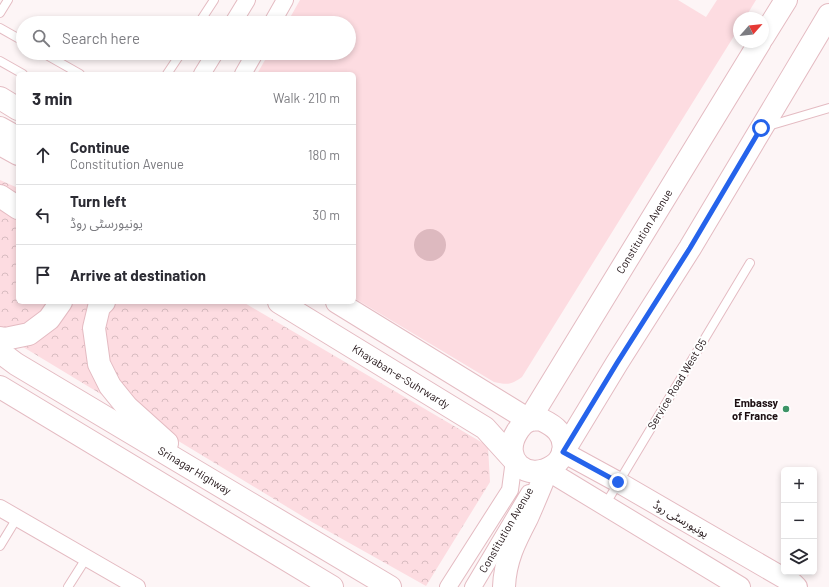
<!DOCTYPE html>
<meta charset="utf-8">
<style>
body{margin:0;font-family:Barlow,"Noto Sans Arabic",sans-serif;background:#f7f7f7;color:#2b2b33}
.controls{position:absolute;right:12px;bottom:12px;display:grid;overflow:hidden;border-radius:6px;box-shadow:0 2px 6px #0003}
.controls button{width:36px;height:36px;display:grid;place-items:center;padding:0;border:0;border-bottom:1px solid #e1e1e2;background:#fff;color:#2b2b33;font:20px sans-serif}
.compass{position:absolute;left:733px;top:12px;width:36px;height:36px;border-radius:50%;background:#fff;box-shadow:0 2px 6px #0003;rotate:63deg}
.stop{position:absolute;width:12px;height:12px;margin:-9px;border:3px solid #2563eb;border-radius:50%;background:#fff}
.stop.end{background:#2563eb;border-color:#fff;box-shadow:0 1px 4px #0008}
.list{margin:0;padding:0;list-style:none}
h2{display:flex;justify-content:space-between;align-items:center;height:52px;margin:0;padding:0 16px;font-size:17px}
h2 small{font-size:13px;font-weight:400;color:#7c7c81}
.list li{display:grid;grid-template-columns:26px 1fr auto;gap:12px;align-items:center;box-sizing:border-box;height:60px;padding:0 16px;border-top:1px solid #e1e1e2}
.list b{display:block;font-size:15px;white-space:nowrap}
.list p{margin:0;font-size:13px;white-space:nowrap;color:#7c7c81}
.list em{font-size:13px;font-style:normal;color:#7c7c81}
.icon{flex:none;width:22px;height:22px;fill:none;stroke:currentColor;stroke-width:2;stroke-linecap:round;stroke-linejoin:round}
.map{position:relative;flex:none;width:829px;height:587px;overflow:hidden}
.search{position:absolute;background:#fff;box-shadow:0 2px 6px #0003;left:16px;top:16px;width:340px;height:44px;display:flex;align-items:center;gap:10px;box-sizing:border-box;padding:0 14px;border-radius:22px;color:#7c7c81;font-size:15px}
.panel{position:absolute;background:#fff;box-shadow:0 2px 6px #0003;left:16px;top:72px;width:340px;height:232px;border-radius:6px}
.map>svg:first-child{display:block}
.forest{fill:url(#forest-crowns)}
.green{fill:#fddce1}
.water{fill:#ddb9bf}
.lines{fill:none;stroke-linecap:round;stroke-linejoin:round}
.service-casing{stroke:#e4bbc2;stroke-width:10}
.minor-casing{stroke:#e4bbc2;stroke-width:18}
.tertiary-casing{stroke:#e4bbc2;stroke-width:22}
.secondary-casing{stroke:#e4bbc2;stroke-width:24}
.primary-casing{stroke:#e4bbc2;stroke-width:24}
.trunk-casing{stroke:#e4bbc2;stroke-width:24}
.service{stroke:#fff;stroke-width:8}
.minor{stroke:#fff;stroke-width:16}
.tertiary{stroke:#fff;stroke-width:20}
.secondary{stroke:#fff;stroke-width:22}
.primary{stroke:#fff;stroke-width:22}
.trunk{stroke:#fff;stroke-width:22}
.route{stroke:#2563eb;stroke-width:5}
.poi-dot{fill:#3d9366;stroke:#fff;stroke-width:1.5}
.labels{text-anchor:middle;stroke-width:4;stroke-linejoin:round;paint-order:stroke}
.street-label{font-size:11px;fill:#1d0f12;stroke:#fff}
.poi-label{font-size:11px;font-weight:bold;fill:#1d0f12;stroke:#fff;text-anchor:end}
</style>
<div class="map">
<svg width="829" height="587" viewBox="0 0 829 587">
<defs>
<pattern id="forest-crowns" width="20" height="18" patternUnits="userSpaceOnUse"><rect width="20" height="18" fill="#fddce1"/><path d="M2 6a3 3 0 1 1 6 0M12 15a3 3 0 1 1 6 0" fill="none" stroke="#d8bcc0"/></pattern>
</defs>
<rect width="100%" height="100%" fill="#fdf5f6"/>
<path class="forest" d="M0,180L18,188V302H243L488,446L490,482L426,586L312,522L0,333Z"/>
<path class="green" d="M300,0H678L706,17L717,0H756L745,18H739V28L522,377C511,385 507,385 494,382L354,298V74H257L269,53H349V23H287Z"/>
<path class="water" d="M414 245a16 16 0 1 1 32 0a16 16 0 1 1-32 0Z"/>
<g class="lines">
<g class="service-casing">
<path id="service" d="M0,13L8,0
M199,23L214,0
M0,28L23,41
M43,53L80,74
M0,61L23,74
M167,74L181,53
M768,126L829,108
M605,505L750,263
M0,546L17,518
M68,587L87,557"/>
</g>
<g class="minor-casing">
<path id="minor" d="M233,23L247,0
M272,23L285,0
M202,74L215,53
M243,74L255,53
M0,508L137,587
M448,587L510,490L514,460
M473,587L529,493"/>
</g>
<g class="tertiary-casing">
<path id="tertiary" d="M563,452L618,482L794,584L797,587
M547,470L740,587"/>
</g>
<g class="secondary-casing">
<g id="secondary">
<path d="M0,98L18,109"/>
<path d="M0,128L18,138"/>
<path id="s1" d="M279,302L485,428L514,460"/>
<path d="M337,302L529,420"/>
</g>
</g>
<g class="primary-casing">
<g id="primary">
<path d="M763,37L786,0"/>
<path d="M0,144L18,154"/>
<path d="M540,419C546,422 553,425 558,431C567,442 565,458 553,466C527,483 500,459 517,432C520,427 523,423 528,421C531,419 536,420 540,419Z"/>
<path id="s2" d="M529,420L760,42"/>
<path d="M563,452L617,363L690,248L829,15"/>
</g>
</g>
<g class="trunk-casing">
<g id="trunk">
<path d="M0,196L18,208"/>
<path d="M104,302L99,307L94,328L99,364L110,386L127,407L167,443"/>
<path d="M0,338L5,339L29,334L49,319L61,302"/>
<path id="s3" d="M0,352L16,364L390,587"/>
<path d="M0,387L332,587"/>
<path d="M504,587C505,560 515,541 527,518C534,502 541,486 547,470"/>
</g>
</g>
<use href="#service" class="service"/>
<use href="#minor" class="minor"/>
<use href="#tertiary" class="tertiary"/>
<use href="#secondary" class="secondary"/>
<use href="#primary" class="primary"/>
<use href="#trunk" class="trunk"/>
</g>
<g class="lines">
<path class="route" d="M618,482L563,452L617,363L690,248L761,128"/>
</g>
<circle class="poi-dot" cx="786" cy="409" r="4"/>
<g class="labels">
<g class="street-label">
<text dy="4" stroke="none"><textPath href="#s2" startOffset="221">Constitution Avenue</textPath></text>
<text dy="4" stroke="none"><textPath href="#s1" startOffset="143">Khayaban-e-Suhrwardy</textPath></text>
<text transform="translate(677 384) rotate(-59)" y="4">Service Road West G5</text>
<text dy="4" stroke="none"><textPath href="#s3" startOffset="228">Srinagar Highway</textPath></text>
<text transform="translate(681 519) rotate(30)" y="4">یونیورسٹی روڈ</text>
<text transform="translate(506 530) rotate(-60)" y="4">Constitution Avenue</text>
</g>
<g class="poi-label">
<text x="778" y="407">Embassy<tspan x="778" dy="13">of France</tspan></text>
</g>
</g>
</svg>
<div class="controls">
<button>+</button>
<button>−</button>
<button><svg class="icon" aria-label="layers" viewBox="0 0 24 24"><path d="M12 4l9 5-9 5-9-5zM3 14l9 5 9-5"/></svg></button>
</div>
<svg class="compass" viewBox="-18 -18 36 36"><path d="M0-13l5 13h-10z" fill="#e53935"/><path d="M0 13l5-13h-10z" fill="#7c7c81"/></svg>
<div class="stop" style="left:761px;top:128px"></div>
<div class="stop end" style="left:618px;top:482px"></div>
<div class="search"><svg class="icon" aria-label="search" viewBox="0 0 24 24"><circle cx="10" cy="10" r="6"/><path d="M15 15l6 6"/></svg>Search here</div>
<section class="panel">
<h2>3 min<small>Walk · 210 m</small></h2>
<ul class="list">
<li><svg class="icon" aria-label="ahead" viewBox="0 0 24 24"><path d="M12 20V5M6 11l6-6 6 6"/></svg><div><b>Continue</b><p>Constitution Avenue</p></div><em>180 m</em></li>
<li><svg class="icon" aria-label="left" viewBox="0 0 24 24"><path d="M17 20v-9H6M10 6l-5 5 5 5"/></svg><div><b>Turn left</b><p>یونیورسٹی روڈ</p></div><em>30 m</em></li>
<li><svg class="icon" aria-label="arrive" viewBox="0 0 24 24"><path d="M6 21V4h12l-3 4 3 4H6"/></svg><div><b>Arrive at destination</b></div></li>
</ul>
</section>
</div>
